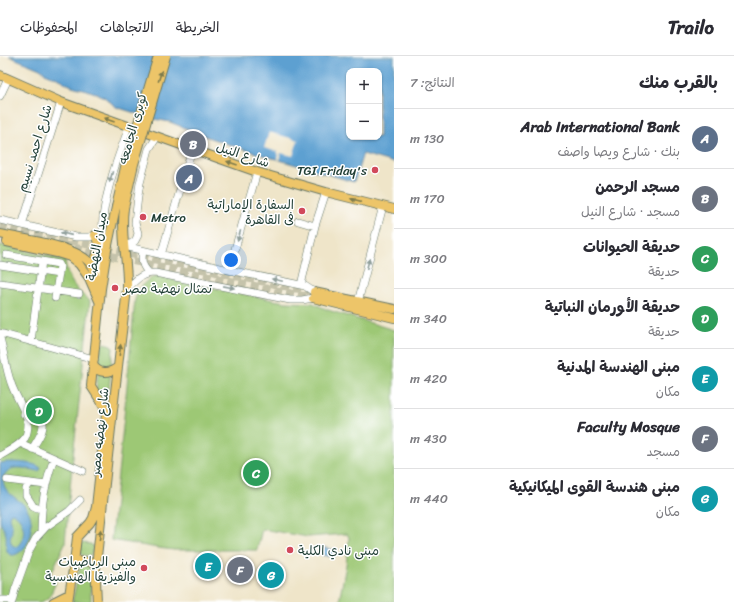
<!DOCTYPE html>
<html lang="ar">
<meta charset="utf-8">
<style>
body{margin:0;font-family:Sriracha,"Playpen Sans Arabic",sans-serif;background:#f7f7f7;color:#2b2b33;direction:rtl}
.controls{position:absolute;right:12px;top:12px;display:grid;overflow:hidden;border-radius:8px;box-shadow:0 1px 3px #0004}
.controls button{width:36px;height:36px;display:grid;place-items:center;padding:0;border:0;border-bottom:1px solid #e1e1e2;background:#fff;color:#2b2b33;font:20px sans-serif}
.you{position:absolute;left:231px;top:204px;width:14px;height:14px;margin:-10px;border:3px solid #fff;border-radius:50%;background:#1a73e8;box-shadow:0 0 0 6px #1a73e833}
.badge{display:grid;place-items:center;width:26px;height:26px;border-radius:50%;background:#d1495b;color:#fff;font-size:13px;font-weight:700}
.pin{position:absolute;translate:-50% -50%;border:2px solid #fff;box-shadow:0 1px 4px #0006}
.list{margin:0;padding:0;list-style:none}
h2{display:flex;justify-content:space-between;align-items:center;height:52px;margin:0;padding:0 16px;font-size:17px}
h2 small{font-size:13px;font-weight:400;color:#7c7c81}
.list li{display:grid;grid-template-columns:26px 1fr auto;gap:12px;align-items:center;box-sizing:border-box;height:60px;padding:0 16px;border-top:1px solid #e1e1e2}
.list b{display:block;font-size:15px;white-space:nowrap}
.list p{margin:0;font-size:13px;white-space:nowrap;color:#7c7c81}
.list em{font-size:13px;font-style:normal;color:#7c7c81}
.map{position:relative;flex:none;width:394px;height:546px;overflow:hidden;direction:ltr}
header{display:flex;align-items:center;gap:24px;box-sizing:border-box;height:56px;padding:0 20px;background:#fff;border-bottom:1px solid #e1e1e2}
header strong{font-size:19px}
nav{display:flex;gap:22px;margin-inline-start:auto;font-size:14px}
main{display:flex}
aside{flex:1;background:#fff}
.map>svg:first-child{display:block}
.green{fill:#9dc875;stroke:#5e8254}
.water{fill:#5da0d1;stroke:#3e6e82;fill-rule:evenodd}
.pier{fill:#efe5c9}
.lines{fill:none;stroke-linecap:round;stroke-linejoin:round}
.major-tunnel{stroke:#c5c3ab;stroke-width:8;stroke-dasharray:8 4;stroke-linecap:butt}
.minor-casing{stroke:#687868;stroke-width:8}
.major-casing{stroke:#687868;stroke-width:10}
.minor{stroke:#fff;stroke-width:7}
.major{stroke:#edc569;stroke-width:8}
.major-bridge-casing{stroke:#687868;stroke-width:10;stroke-linecap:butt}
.major-bridge{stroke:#edc569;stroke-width:8}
.oneway{fill:#7c7a4c}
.oneway2{fill:#8f9e9a}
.poi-dot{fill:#d1495b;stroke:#fff;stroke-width:1.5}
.labels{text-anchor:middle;stroke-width:3;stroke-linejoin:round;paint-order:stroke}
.street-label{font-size:13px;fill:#1f3d34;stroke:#fff}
.poi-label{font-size:13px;fill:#1f3d34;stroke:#fff;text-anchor:end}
</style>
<header>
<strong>Trailo</strong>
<nav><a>الخريطة</a><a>الاتجاهات</a><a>المحفوظات</a></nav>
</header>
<main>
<aside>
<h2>بالقرب منك<small>النتائج: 7</small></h2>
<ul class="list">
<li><span class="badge" style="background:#5c6f8a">A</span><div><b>Arab International Bank</b><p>بنك · شارع ويصا واصف</p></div><em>130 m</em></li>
<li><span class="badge" style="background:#6b7280">B</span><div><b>مسجد الرحمن</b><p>مسجد · شارع النيل</p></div><em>170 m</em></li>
<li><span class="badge" style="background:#2e9e5b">C</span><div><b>حديقة الحيوانات</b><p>حديقة</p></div><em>300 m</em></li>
<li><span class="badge" style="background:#2e9e5b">D</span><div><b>حديقة الأورمان النباتية</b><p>حديقة</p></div><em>340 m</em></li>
<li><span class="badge" style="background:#0f9aa8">E</span><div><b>مبنى الهندسة المدنية</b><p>مكان</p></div><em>420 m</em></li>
<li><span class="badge" style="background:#6b7280">F</span><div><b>Faculty Mosque</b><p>مسجد</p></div><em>430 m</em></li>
<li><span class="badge" style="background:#0f9aa8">G</span><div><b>مبنى هندسة القوى الميكانيكية</b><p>مكان</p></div><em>440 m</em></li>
</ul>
</aside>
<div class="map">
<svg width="394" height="546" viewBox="0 0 394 546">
<rect width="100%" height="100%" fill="#fff"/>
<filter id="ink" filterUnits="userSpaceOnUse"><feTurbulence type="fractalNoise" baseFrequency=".025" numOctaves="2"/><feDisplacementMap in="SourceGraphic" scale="8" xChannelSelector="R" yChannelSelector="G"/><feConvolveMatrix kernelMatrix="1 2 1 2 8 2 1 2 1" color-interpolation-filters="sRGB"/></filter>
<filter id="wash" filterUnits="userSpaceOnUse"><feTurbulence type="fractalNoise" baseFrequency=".012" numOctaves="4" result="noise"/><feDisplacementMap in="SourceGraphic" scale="16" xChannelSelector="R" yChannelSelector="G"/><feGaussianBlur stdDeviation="0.9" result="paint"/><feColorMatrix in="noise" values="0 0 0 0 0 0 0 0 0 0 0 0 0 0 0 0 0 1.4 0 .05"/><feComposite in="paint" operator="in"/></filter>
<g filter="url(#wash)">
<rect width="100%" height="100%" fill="#efe5c9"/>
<path class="green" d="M0,189L65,204C67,222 75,234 90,245L72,410L65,487L50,520L56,526L49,542L41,546H0Z
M156,220L268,243L285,246L313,247L328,254L394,274V546H339L346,509L349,482L348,479L346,478L308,481L262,473L257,494H174L158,492L111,484L124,361L135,243C139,233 145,223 156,220Z
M104,287L111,289L113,292L109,333L107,337L103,340L99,339L96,335L101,291Z
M83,487L91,488L93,490L92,498L90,500L82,499L80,497L81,489Z
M86,508L89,510L90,513L91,546H72L80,512L82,509Z"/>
<path class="water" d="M9,0H394V107L363,98L354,126L249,95L210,82L170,66L154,63L116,51L103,40L90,35L72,30L65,27L62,24L45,17L40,13ZM349,15H379V81H349Z
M8,406C17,406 34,406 41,412L40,414L38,415C27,413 10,407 4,420C0,435 16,441 24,449C33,458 33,473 29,484C27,490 22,495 17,498C3,504 7,485 6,479C5,474 1,470 0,465C0,460 0,453 0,447C0,434 0,421 0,407ZM12,457C25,462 28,483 16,491L12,489C8,480 13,479 12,470C11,465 8,463 10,458Z
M322,491L335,494L334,501L321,499Z"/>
<path class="pier" d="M269,76L298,84L293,100L281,97L279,104L277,103L278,96L264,92Z
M363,99L394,108L388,130L387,129L392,108L364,100L358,121H357Z"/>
</g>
<g filter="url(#ink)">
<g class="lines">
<path class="major-tunnel" d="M0,169L158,204L314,236
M63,189L133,205L313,242"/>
<g class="minor-casing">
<path id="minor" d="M0,40L8,23
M0,164L76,181H89L100,178
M298,165L315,170
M22,169L61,46
M124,190L229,214L305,230L314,236
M124,190L132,187L135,185L137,181L138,177L135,167L138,140L140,127L149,93L157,81
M143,195C141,205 142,210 149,217
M6,199L59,208L60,210L55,242
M161,199L192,93
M0,209L59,218
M229,214L257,116
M100,223C100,210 102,198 103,186C104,177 102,169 103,161C107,130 118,101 129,71
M0,227L79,238
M301,229L315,170L326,136
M127,233C136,224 141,217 155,217L290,244H302L313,242
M358,246L383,150
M0,277L94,303
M0,282C4,297 6,313 11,327C15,340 26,355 28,367C28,372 27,378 25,382C19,390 8,395 0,400
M31,285L42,205
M24,358C29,359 36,360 40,363C49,369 36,386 32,393
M20,387L83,415
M7,424L46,429
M30,427L26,433V439L33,450L37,452H41
M41,476C41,448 45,428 54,402
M0,544H12
M12,546L15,534L29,495L36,482L46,471L69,455L80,444"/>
</g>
<g class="major-casing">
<path id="major" d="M0,19L61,46L192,93L257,116L326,136L394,153
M0,178C22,183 74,189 89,206C93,211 97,226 100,232
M7,186L57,197L70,201L79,208L89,222L99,245
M90,208C99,203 100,188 95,179
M314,236L394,253
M313,242L394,262
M93,309C99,318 109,318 118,311
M74,507C83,504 89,504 96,510
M53,546L69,538
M68,546L74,507L77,481L90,467L93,462L96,451L106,359L105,354L104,350L91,330L101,233L107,194L116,151
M97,546L96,524V510L114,345L127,233C128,205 120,180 124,152"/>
</g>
<use href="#minor" class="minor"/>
<use href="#major" class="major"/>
<g class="major-bridge-casing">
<path id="major-bridge" d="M116,151L126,107L158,0
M124,152L134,108L166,0"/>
</g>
<use href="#major-bridge" class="major-bridge"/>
</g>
<defs><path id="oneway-solid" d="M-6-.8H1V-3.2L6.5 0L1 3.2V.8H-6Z"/></defs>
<g class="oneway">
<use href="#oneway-solid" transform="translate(160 20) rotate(-73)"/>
<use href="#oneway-solid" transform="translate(109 64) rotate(-160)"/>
<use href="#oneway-solid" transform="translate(232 107) rotate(-161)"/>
<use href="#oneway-solid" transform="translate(356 144) rotate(-166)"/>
<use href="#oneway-solid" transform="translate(120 294) rotate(-83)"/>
<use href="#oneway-solid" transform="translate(100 479) rotate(-84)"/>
</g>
<g class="oneway2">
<use href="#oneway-solid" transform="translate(111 121) rotate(106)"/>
<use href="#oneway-solid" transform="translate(66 178) rotate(-167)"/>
<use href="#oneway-solid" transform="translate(239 180) rotate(106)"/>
<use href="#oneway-solid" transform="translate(368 208) rotate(-75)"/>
<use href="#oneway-solid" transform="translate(277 224) rotate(-168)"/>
<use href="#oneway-solid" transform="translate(229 231) rotate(11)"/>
</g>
</g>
<g class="poi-dot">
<circle cx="375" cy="114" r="4"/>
<circle cx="302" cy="155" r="4"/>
<circle cx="143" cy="161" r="4"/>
<circle cx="115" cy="232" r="4"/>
<circle cx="290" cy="494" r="4"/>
<circle cx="144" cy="512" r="4"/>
</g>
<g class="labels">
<g class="street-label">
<text transform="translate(132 72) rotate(-74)" y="5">كوبرى الجامعه</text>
<text transform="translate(34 92) rotate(-73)" y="5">شارع احمد نسيم</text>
<text transform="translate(243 98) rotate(18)" y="5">شارع النيل</text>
<text transform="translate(96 190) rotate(-80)" y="5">ميدان النهضة</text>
<text transform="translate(99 376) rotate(-84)" y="5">شارع نهضه مصر</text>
</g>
<g class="poi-label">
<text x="367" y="119">TGI Friday's</text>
<text x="294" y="153">السفارة الإماراتية<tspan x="294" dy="15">فى القاهرة</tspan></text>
<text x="151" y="166" text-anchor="start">Metro</text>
<text x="123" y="237" text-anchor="start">تمثال نهضة مصر</text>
<text x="298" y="499" text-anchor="start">مبنى نادي الكلية</text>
<text x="136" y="510">مبنى الرياضيات<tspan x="136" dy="15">والفيزيقا الهندسية</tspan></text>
</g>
</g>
</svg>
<div class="controls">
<button>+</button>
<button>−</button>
</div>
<div class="you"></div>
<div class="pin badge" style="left:189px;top:122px;background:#5c6f8a">A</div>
<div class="pin badge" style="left:193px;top:88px;background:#6b7280">B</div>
<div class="pin badge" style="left:256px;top:417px;background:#2e9e5b">C</div>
<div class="pin badge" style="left:39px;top:355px;background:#2e9e5b">D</div>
<div class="pin badge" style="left:208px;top:510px;background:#0f9aa8">E</div>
<div class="pin badge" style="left:240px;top:514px;background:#6b7280">F</div>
<div class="pin badge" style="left:271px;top:519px;background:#0f9aa8">G</div>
</div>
</main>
